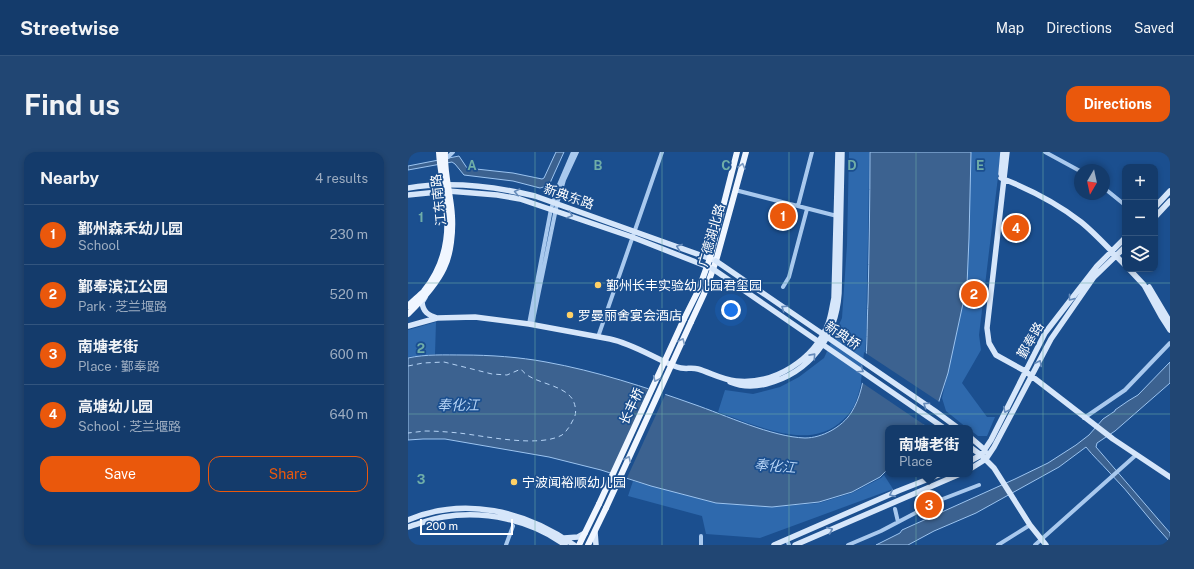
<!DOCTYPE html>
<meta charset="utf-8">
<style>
body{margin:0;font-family:"Public Sans","Noto Sans SC",sans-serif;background:#214673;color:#f1f3f6}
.controls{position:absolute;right:12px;top:12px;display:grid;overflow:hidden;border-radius:8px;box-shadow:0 2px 6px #0003}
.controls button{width:36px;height:36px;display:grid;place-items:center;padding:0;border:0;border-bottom:1px solid #33557e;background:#143b6b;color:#f1f3f6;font:20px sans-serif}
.compass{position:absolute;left:666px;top:12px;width:36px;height:36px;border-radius:50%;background:#143b6b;box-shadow:0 2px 6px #0003;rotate:189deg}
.scale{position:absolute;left:12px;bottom:10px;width:93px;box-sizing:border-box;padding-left:4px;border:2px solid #fff;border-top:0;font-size:11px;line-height:14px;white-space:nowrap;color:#fff;-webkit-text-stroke:3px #1b4f8f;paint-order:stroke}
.you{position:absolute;left:323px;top:158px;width:14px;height:14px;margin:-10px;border:3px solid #fff;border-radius:50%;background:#1a73e8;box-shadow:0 0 0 6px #1a73e833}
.badge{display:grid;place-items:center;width:26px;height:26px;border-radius:50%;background:#ea580c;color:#fff;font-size:13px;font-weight:700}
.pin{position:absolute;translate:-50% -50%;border:2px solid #fff;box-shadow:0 1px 4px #0006}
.popup{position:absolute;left:477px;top:273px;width:88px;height:52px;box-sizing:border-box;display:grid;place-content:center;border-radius:8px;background:#143b6b;filter:drop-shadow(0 1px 3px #0005);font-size:13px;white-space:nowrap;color:#9dadc1}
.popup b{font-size:15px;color:#f1f3f6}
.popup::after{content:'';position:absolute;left:50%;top:100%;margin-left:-8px;border:8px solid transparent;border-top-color:#143b6b}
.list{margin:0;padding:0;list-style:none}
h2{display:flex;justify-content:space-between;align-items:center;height:52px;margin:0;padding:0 16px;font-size:17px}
h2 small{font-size:13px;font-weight:400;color:#9dadc1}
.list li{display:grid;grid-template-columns:26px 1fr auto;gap:12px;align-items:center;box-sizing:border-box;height:60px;padding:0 16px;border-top:1px solid #33557e}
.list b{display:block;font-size:15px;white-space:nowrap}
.list p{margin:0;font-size:13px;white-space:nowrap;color:#9dadc1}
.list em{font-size:13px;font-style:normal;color:#9dadc1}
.actions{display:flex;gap:8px;padding:12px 16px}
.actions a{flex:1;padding:9px 0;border:1px solid #ea580c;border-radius:12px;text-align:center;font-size:14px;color:#ea580c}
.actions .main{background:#ea580c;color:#fff}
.icon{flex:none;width:22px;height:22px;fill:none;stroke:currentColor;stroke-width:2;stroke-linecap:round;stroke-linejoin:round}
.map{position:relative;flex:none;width:762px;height:393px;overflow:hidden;border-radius:12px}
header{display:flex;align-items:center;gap:24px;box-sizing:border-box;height:56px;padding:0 20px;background:#143b6b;border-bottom:1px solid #33557e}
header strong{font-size:19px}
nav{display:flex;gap:22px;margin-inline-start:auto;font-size:14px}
.intro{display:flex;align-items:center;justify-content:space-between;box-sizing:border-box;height:96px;padding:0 24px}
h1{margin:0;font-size:28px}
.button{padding:10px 18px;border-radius:12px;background:#ea580c;color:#fff;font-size:14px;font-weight:700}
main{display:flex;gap:24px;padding:0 24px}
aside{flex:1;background:#143b6b;border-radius:12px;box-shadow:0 2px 6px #0003}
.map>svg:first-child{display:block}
.green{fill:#2e69ad}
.water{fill:#3c6290;stroke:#9cc4f0}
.pier{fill:#1b4f8f}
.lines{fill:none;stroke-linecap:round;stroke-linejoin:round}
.ferry{stroke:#b5d3f5;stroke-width:1;stroke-dasharray:5 4;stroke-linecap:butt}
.street{stroke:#a9c9ee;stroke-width:4}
.secondary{stroke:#d6e6fa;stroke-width:5.5}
.primary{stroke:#f0f6ff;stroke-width:6}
.secondary-bridge{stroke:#d6e6fa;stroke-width:5.5}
.primary-bridge{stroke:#f0f6ff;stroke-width:6}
.oneway{stroke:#7b9ac1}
.oneway2{stroke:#668bba}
.grid{fill:none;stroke:#6fada8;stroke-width:1;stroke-opacity:0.55}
.poi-dot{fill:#ffd166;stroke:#1b4f8f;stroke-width:1.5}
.labels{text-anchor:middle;stroke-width:3.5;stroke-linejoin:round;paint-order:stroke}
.street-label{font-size:13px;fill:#fff;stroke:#1b4f8f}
.poi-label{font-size:13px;fill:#fff;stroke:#1b4f8f;text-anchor:start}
.water-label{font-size:14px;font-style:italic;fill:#b5d3f5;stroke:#1b4f8f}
.grid-label{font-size:13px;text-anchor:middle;font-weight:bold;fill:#6fada8;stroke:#1b4f8f;stroke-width:3.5;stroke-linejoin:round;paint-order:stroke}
</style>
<header>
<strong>Streetwise</strong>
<nav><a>Map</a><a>Directions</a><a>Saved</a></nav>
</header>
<div class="intro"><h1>Find us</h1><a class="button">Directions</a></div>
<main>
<aside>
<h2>Nearby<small>4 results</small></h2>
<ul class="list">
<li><span class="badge">1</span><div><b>鄞州森禾幼儿园</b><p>School</p></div><em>230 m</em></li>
<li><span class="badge">2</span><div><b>鄞奉滨江公园</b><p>Park · 芝兰堰路</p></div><em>520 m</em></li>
<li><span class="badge">3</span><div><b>南塘老街</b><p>Place · 鄞奉路</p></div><em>600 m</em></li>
<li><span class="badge">4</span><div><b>高塘幼儿园</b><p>School · 芝兰堰路</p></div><em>640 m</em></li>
</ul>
<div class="actions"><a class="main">Save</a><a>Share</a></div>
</aside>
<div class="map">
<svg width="762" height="393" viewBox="0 0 762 393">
<rect width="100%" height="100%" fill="#1b4f8f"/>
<path class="green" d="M441,0H461C461,44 460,89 459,133C458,167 461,225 445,256C438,267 425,278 412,281C383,290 338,270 310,260L317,238L345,242L372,235L391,225L416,206L434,166L439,93Z
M562,0H593L571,183L573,198L554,231L579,265H587L579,284H570L562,278V276H559L538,259L534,246L552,165L559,119Z
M28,170L27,202L0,205V178Z
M476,323L485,337L352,386L298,382L294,364L220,344L225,329L308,351L364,355L411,351L444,341L473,326Z"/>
<path class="water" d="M148,0H156L142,31L139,34L132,36L105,29L56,23L47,12L44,10L0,18V14L51,4L59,16L105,21L134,27L136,26Z
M462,0H563L561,86L559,133L540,221L530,252L514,276H480V317L472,325L444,340L411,350L364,355L308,351L243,334L193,318L141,305L37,287H15L0,288V206C18,202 37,203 55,203C82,203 111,205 138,210C188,219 237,235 285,252C317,263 364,285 397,286C414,286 434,275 443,261C462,232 458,183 460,150C461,100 462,50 462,0Z
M762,210V231L707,279L689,291L688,295L762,381V390C741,368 723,342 701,320C693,311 685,304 678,295L651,315L568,361L526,379L500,393H468L492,381L494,378L607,327L640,311L668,293L681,283L695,267L707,259V258L720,249L730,243Z"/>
<path class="pier" d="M456,200L533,251L518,274L453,230Z
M241,235L258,241L218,328L202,323Z"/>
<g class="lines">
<path class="ferry" d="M0,214L15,211L36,210L84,222L99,223L113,217C123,232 155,231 165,248C168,255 169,262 165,268C162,274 159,279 154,283C131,296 77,284 51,281C40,280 29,279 17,279L0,281"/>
<path class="street" d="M637,0L672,19
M36,4L40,5L45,0
M696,36L717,53
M327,38L429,64
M390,54L404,0
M375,135L381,125L399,57
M121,172L143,57L150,35L165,0
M124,173L149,52L156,28L169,0
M190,185L254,0
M676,266L717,238L762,191
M487,357L490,370
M379,388L381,393
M98,393L105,374
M293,393V384
M440,393L473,379L532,348L571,333
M590,393L622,373
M627,393L728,303"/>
<path class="secondary" d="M599,0L579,176L581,191L588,203L617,219L705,287L762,325
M593,22L595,0
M593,26C621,37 649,51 673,70C689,83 703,99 717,113
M0,36C42,29 85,34 127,44L306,108
M0,43L40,39L89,43L112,47L224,85L303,116
M747,55L762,39
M747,65L762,49
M721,117L736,133L753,164L762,178
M741,135L762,170
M29,166L67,165L121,172L202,187C226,192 247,207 269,215C276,218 283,215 290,217C303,221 315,228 328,229C366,233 406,208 420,172C423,164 424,155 426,146L430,0
M0,174L29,166C20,163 15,160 14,150L17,145
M322,230C334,235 346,235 358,232C402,221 428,185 431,141L434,0
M562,285L577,298V300
M562,295L573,303L586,316L622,373L638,393
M562,309L573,303L583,288L637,181L689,114L717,86
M562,317L578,307L586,295L643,187L686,125L717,95
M0,368C56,344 118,359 166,393
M0,375C11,372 23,367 35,365C77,358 123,368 157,393
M187,380L188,393
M156,386L170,385L177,381
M366,393L490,339L533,322
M387,393L552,322"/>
<path class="primary" d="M0,154C5,149 11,144 16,139C34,117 41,89 39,61C38,41 32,21 31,0
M0,162C12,150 29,131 36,116C43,102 45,79 44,64C43,43 36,22 37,0
M276,167L290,139L302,106L329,0
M283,170L296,142L308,109L338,0
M171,393L191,352
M180,393L198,356"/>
<path class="secondary-bridge" d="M308,109L527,259L550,276
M305,117L536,276"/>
<path class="primary-bridge" d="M191,352L276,167
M198,356L283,170"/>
</g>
<defs><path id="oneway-chevron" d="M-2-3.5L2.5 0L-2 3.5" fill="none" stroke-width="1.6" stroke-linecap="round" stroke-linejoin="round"/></defs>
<g class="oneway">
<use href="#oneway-chevron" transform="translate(334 14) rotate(-75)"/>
<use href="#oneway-chevron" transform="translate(274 189) rotate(-66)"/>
<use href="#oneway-chevron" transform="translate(248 227) rotate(115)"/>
<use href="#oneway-chevron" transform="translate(220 307) rotate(-65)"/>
</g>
<g class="oneway2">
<use href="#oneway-chevron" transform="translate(109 40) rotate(-167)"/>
<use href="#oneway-chevron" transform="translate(162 63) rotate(19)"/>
<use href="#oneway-chevron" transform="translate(271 95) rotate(-160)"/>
<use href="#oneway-chevron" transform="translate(663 146) rotate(129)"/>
<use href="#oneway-chevron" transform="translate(376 156) rotate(-146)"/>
<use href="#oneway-chevron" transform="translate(405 204) rotate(-48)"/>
<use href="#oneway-chevron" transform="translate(631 211) rotate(-63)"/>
<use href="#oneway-chevron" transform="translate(453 218) rotate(34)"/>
<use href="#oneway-chevron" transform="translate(518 253) rotate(-146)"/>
<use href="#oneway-chevron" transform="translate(598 258) rotate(116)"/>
<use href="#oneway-chevron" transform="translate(484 342) rotate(156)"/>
<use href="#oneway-chevron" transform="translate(422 378) rotate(-23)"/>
</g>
<path class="grid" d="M127,0V393M254,0V393M381,0V393M508,0V393M635,0V393M0,131H762M0,262H762"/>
<g class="poi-dot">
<circle cx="190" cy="133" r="4"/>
<circle cx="162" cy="163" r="4"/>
<circle cx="106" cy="330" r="4"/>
</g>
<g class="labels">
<g class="street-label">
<text transform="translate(161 44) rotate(19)" y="5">新典东路</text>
<text transform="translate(30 48) rotate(-96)" y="5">江东南路</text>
<text transform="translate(303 83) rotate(-74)" y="5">广德湖北路</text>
<text transform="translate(435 183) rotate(34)" y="5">新典桥</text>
<text transform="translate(622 188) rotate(-60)" y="5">鄞奉路</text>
<text transform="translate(223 254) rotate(-65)" y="5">长丰桥</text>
</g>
<g class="poi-label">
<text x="198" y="138">鄞州长丰实验幼儿园君玺园</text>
<text x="170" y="168">罗曼丽舍宴会酒店</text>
<text x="114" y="335">宁波闻裕顺幼儿园</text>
</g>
<g class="water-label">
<text x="50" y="258">奉化江</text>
<text transform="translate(367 314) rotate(5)" y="5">奉化江</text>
</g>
</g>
<g class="grid-label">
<text x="64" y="18">A</text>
<text x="190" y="18">B</text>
<text x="318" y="18">C</text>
<text x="444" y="18">D</text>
<text x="572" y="18">E</text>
<text x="13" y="70">1</text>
<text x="13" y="201">2</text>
<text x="13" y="332">3</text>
</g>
</svg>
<div class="controls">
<button>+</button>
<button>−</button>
<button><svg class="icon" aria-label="layers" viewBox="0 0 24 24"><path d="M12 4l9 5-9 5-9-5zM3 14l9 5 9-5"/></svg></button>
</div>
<svg class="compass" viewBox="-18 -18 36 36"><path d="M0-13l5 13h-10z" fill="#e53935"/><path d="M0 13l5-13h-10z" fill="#9dadc1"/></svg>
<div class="scale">200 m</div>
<div class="you"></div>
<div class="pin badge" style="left:375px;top:64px">1</div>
<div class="pin badge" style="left:566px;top:142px">2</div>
<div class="pin badge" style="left:521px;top:353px">3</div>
<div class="popup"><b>南塘老街</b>Place</div>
<div class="pin badge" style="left:608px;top:76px">4</div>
</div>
</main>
